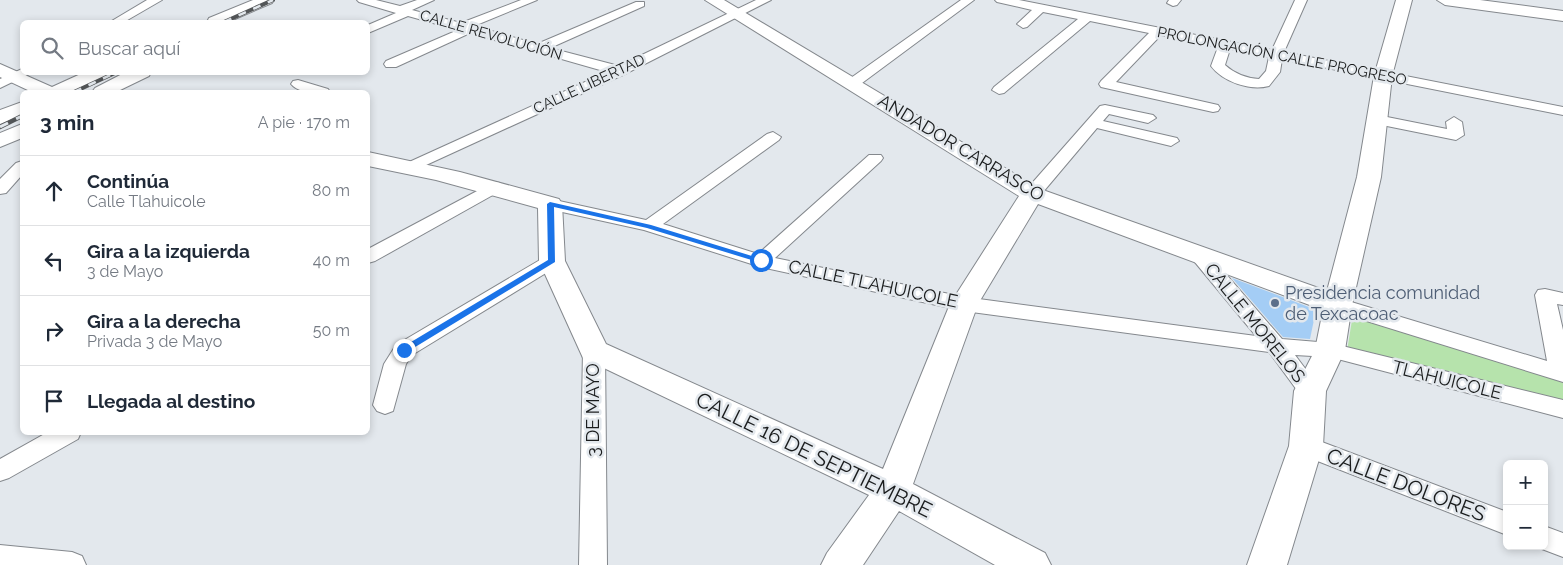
<!DOCTYPE html>
<html lang="es">
<meta charset="utf-8">
<style>
body{margin:0;font-family:Raleway,sans-serif;background:#f6f6f7;color:#1f2937}
.controls{position:absolute;right:15px;bottom:15px;display:grid;overflow:hidden;border-radius:8px;box-shadow:0 2px 8px #0003}
.controls button{width:45px;height:45px;display:grid;place-items:center;padding:0;border:0;border-bottom:1px solid #e0e1e3;background:#fff;color:#1f2937;font:25px sans-serif}
.stop{position:absolute;width:15px;height:15px;margin:-11px;border:4px solid #1a73e8;border-radius:50%;background:#fff}
.stop.end{background:#1a73e8;border-color:#fff;box-shadow:0 1px 5px #0008}
.list{margin:0;padding:0;list-style:none}
h2{display:flex;justify-content:space-between;align-items:center;height:65px;margin:0;padding:0 20px;font-size:21px}
h2 small{font-size:16px;font-weight:400;color:#747a83}
.list li{display:grid;grid-template-columns:32px 1fr auto;gap:15px;align-items:center;box-sizing:border-box;height:70px;padding:0 20px;border-top:1px solid #e0e1e3}
.list b{display:block;font-size:19px;white-space:nowrap}
.list p{margin:0;font-size:16px;white-space:nowrap;color:#747a83}
.list em{font-size:16px;font-style:normal;color:#747a83}
.icon{flex:none;width:28px;height:28px;fill:none;stroke:currentColor;stroke-width:2;stroke-linecap:round;stroke-linejoin:round}
.map{position:relative;flex:none;width:1563px;height:565px;overflow:hidden}
.search{position:absolute;background:#fff;box-shadow:0 2px 8px #0003;left:20px;top:20px;width:350px;height:55px;display:flex;align-items:center;gap:12px;box-sizing:border-box;padding:0 18px;border-radius:8px;color:#747a83;font-size:19px}
.panel{position:absolute;background:#fff;box-shadow:0 2px 8px #0003;left:20px;top:90px;width:350px;height:345px;border-radius:8px}
.map>svg:first-child{display:block}
.green{fill:#b6e3ac}
.building{fill:#a4cdf5}
.lines{fill:none;stroke-linecap:round;stroke-linejoin:round}
.street-casing{stroke:#84888d;stroke-width:2}
.secondary-casing{stroke:#84888d;stroke-width:2}
.street{fill:#fff;fill-rule:evenodd}
.secondary{fill:#fff;fill-rule:evenodd}
.rail-far1-casing{stroke:#535658;stroke-width:4}
.rail-casing{stroke:#535658;stroke-width:4.5}
.rail-far1{stroke:#e3e8ed;stroke-width:2.5;stroke-dasharray:8;stroke-linecap:butt}
.rail{stroke:#e3e8ed;stroke-width:3;stroke-dasharray:9;stroke-linecap:butt}
.route{fill:#1a73e8}
.service-dot{fill:#5c6f8a;stroke:#e3e8ed;stroke-width:2}
.labels{text-anchor:middle;stroke-width:5;stroke-linejoin:round;paint-order:stroke}
.far-street-label{font-size:15px;fill:#1a1c1d;stroke:#e3e8ed}
.street-label{font-size:18px;fill:#1a1c1d;stroke:#e3e8ed}
.service-label{font-size:18px;fill:#4e5e75;stroke:#e3e8ed;text-anchor:start}
.near-street-label{font-size:21px;fill:#1a1c1d;stroke:#e3e8ed}
</style>
<div class="map">
<svg width="1563" height="565" viewBox="0 0 1563 565">
<rect width="100%" height="100%" fill="#e3e8ed"/>
<path class="green" d="M1353,314L1563,377V405L1347,351Z"/>
<path class="building" d="M1232,278L1314,309L1316,310L1310,339L1283,337Z"/>
<g class="lines">
<g class="street-casing">
<path id="street" d="M147,0H162L124,22H110Z
M357,0H376L400,6L417,0H434L412,10L461,23L521,0H537L474,26L537,44L636,2H644V6L550,48L619,66L756,0H771L625,74L413,171L407,169L405,166L407,163L607,72L470,33L396,67H386L384,64L386,61L458,30L408,16L368,33V25L396,13L359,2Z
M961,0H974L858,86H848L846,83L848,80Z
M995,0H1019L1272,50L1295,0H1307L1284,52L1563,107V115L1282,59L1280,72L1269,86C1250,91 1223,82 1211,66L1218,47L1161,35L1116,82L1218,105L1220,108L1218,111L1213,112L1101,87L1099,84L1101,81L1149,33L1090,21L1004,93L999,94L992,90L994,87L1078,19L1043,12L1027,27L1023,28L1017,24L1032,10L997,2ZM1230,49L1269,57L1266,71L1259,79C1246,78 1235,74 1225,65Z
M1169,0H1181L1177,5L1173,6L1167,3Z
M22,69V72H33L0,88V79Z
M298,80L328,89L330,92C319,93 299,94 291,84L293,81Z
M1105,105L1153,115L1156,118L1148,123L1109,114L1103,121L1177,138L1179,141L1171,146L1097,128L1038,198H1026L1023,194L1026,190L1100,106Z
M1377,115L1447,129L1446,122L1454,117L1462,122L1464,135L1456,140L1372,123L1369,120Z
M773,132L781,137L779,140L663,224L758,254L869,155H881L883,158L881,161L775,258L964,297L1256,336L1189,255L1192,251H1206L1282,339L1330,343L1563,400V418L1330,357L1295,355L1322,391L1318,397L1310,399L1302,397L1269,352L964,311L761,267L644,230L544,208L541,204L544,200L550,199L646,220L767,134Z
M22,161V175L6,193L0,194V179L16,163Z
M494,182L500,183L503,187L500,191L375,261L368,263V249Z
M552,255L559,257L562,261L559,265L412,355L406,364L393,411L385,414L377,411L373,405L384,364L396,345L545,257Z
M1545,289L1563,293V305L1557,304L1563,330V382L1331,310L1328,305L1331,300L1338,298L1547,361L1535,295L1538,290Z
M594,344L602,346L605,351L607,565H579L583,351L586,346Z
M48,432H81L78,439L9,478L0,481V459Z
M1306,436L1507,512V535L1297,453L1294,446L1297,439Z
M1544,526L1563,533V557L1534,546H1544Z
M0,545L72,552L82,556L86,565H0Z"/>
</g>
<g class="secondary-casing">
<path id="secondary" d="M253,0H274L272,3L228,22H207L209,18Z
M705,0H724L1040,189L1327,291L1357,177L1374,76L1396,0H1412L1392,76L1381,177L1352,305L1345,350L1326,391L1323,446L1287,565H1247L1289,446L1294,391L1315,350L1323,310L1038,204L978,304L913,484L1045,553L1051,565H995L899,511L863,565H821L827,553L869,495L583,358L539,261L538,208L436,180L368,166V152L460,172L559,199L562,204L565,261L606,344L883,469L950,304L1019,196Z
M1437,0H1480L1563,11V21L1445,5Z
M0,64L52,87L85,72H111L109,76L71,92H32L0,77Z
M126,72H151L149,76L116,92H92L95,88Z
M22,102V115L0,124V110Z
M22,124V138L0,147V133Z"/>
</g>
<use href="#street" class="street"/>
<use href="#secondary" class="secondary"/>
<g class="rail-far1-casing">
<path id="rail-far1" d="M224,22L273,0
M74,92L117,72"/>
</g>
<g class="rail-casing">
<path id="rail" d="M0,127L22,116"/>
</g>
<use href="#rail-far1" class="rail-far1"/>
<use href="#rail" class="rail"/>
</g>
<path class="route" d="M550,202L651,225L765,260L758,262L647,228L554,207L555,262L407,352H401V348L548,260L547,204Z"/>
<circle class="service-dot" cx="1275" cy="303" r="5"/>
<g class="labels">
<g class="far-street-label">
<text transform="translate(491 35) rotate(16)" y="5">CALLE REVOLUCIÓN</text>
<text transform="translate(1282 56) rotate(11)" y="5">PROLONGACIÓN CALLE PROGRESO</text>
<text transform="translate(589 84) rotate(-25)" y="5">CALLE LIBERTAD</text>
</g>
<g class="street-label">
<text transform="translate(961 148) rotate(31)" y="6">ANDADOR CARRASCO</text>
<text transform="translate(873 284) rotate(12)" y="6">CALLE TLAHUICOLE</text>
<text transform="translate(1255 323) rotate(51)" y="6">CALLE MORELOS</text>
<text transform="translate(1447 380) rotate(14)" y="6">TLAHUICOLE</text>
<text transform="translate(593 410) rotate(-90)" y="6">3 DE MAYO</text>
</g>
<g class="service-label">
<text x="1285" y="299">Presidencia comunidad<tspan x="1285" dy="21">de Texcacoac</tspan></text>
</g>
<g class="near-street-label">
<text transform="translate(814 455) rotate(26)" y="7">CALLE 16 DE SEPTIEMBRE</text>
<text transform="translate(1406 485) rotate(21)" y="7">CALLE DOLORES</text>
</g>
</g>
</svg>
<div class="controls">
<button>+</button>
<button>−</button>
</div>
<div class="stop" style="left:761px;top:260px"></div>
<div class="stop end" style="left:404px;top:350px"></div>
<div class="search"><svg class="icon" aria-label="search" viewBox="0 0 24 24"><circle cx="10" cy="10" r="6"/><path d="M15 15l6 6"/></svg>Buscar aquí</div>
<section class="panel">
<h2>3 min<small>A pie · 170 m</small></h2>
<ul class="list">
<li><svg class="icon" aria-label="ahead" viewBox="0 0 24 24"><path d="M12 20V5M6 11l6-6 6 6"/></svg><div><b>Continúa</b><p>Calle Tlahuicole</p></div><em>80 m</em></li>
<li><svg class="icon" aria-label="left" viewBox="0 0 24 24"><path d="M17 20v-9H6M10 6l-5 5 5 5"/></svg><div><b>Gira a la izquierda</b><p>3 de Mayo</p></div><em>40 m</em></li>
<li><svg class="icon" aria-label="right" viewBox="0 0 24 24"><path d="M7 20v-9h11M14 6l5 5-5 5"/></svg><div><b>Gira a la derecha</b><p>Privada 3 de Mayo</p></div><em>50 m</em></li>
<li><svg class="icon" aria-label="arrive" viewBox="0 0 24 24"><path d="M6 21V4h12l-3 4 3 4H6"/></svg><div><b>Llegada al destino</b></div></li>
</ul>
</section>
</div>
